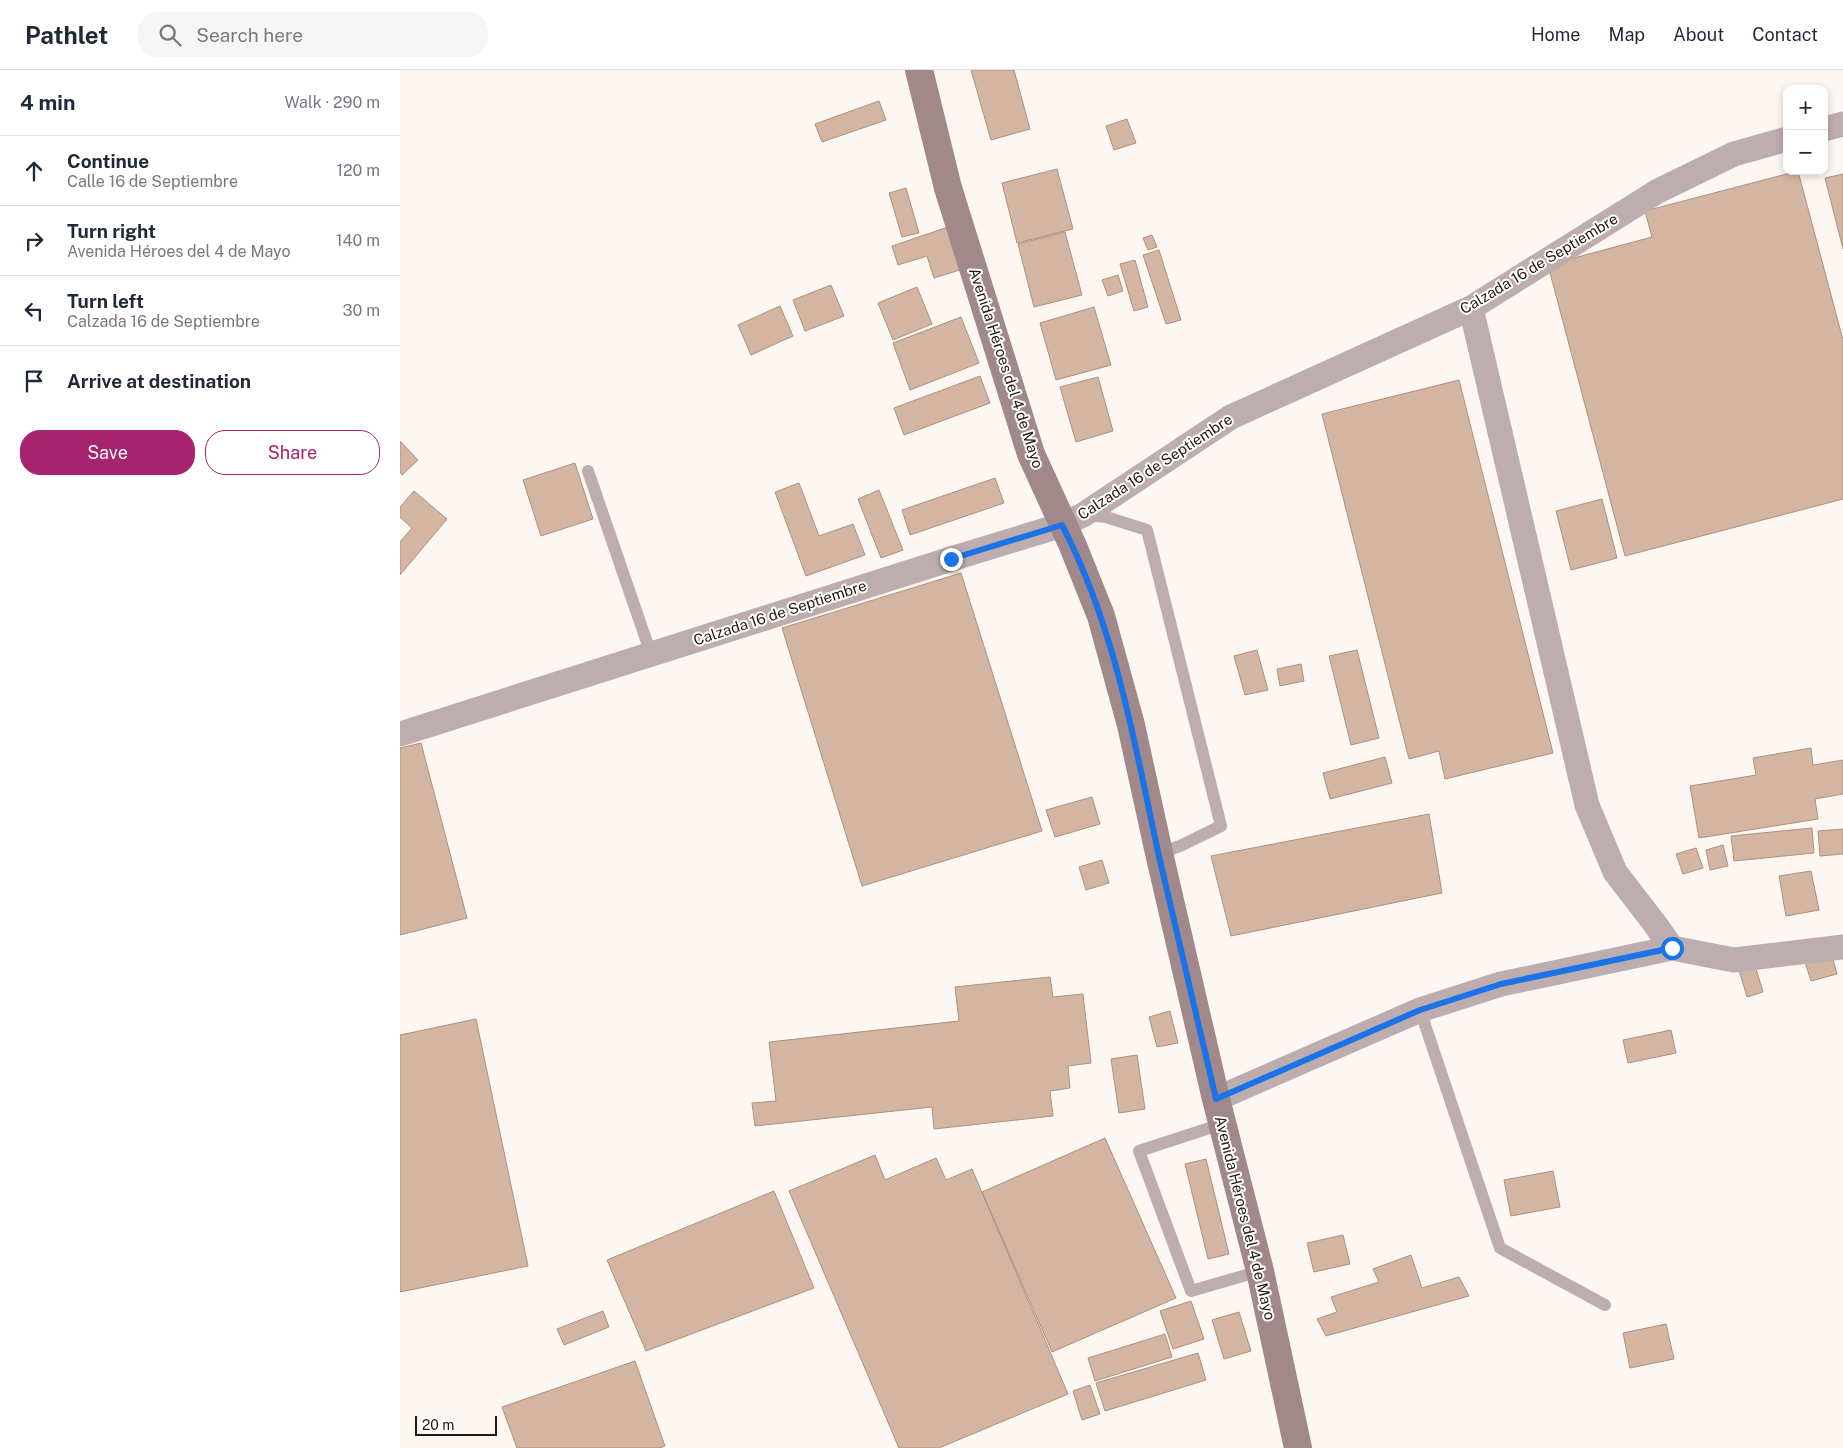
<!DOCTYPE html>
<meta charset="utf-8">
<style>
body{margin:0;font-family:"Public Sans",sans-serif;background:#f6f6f7;color:#1f2937}
.controls{position:absolute;right:15px;top:15px;display:grid;overflow:hidden;border-radius:10px;box-shadow:0 2px 8px #0003}
.controls button{width:45px;height:45px;display:grid;place-items:center;padding:0;border:0;border-bottom:1px solid #e0e1e3;background:#fff;color:#1f2937;font:25px sans-serif}
.scale{position:absolute;left:15px;bottom:12px;width:82px;box-sizing:border-box;padding-left:5px;border:2px solid #231810;border-top:0;font-size:14px;line-height:18px;white-space:nowrap;color:#231810;-webkit-text-stroke:4px #fff;paint-order:stroke}
.stop{position:absolute;width:15px;height:15px;margin:-11px;border:4px solid #1a73e8;border-radius:50%;background:#fff}
.stop.end{background:#1a73e8;border-color:#fff;box-shadow:0 1px 5px #0008}
.list{margin:0;padding:0;list-style:none}
h2{display:flex;justify-content:space-between;align-items:center;height:65px;margin:0;padding:0 20px;font-size:21px}
h2 small{font-size:16px;font-weight:400;color:#747a83}
.list li{display:grid;grid-template-columns:32px 1fr auto;gap:15px;align-items:center;box-sizing:border-box;height:70px;padding:0 20px;border-top:1px solid #e0e1e3}
.list b{display:block;font-size:19px;white-space:nowrap}
.list p{margin:0;font-size:16px;white-space:nowrap;color:#747a83}
.list em{font-size:16px;font-style:normal;color:#747a83}
.actions{display:flex;gap:10px;padding:15px 20px}
.actions a{flex:1;padding:11px 0;border:1px solid #a8236d;border-radius:20px;text-align:center;font-size:18px;color:#a8236d}
.actions .main{background:#a8236d;color:#fff}
.icon{flex:none;width:28px;height:28px;fill:none;stroke:currentColor;stroke-width:2;stroke-linecap:round;stroke-linejoin:round}
.map{position:relative;flex:none;width:1443px;height:1378px;overflow:hidden}
header{display:flex;align-items:center;gap:30px;box-sizing:border-box;height:70px;padding:0 25px;background:#fff;border-bottom:1px solid #e0e1e3}
header strong{font-size:24px}
nav{display:flex;gap:28px;margin-inline-start:auto;font-size:18px}
.search{width:350px;height:45px;background:#f6f6f7;display:flex;align-items:center;gap:12px;box-sizing:border-box;padding:0 18px;border-radius:20px;color:#747a83;font-size:19px}
main{display:flex}
aside{flex:1;background:#fff}
.map>svg:first-child{display:block}
.building{fill:#d3b5a1;stroke:#ae917e}
.lines{fill:none;stroke-linecap:round;stroke-linejoin:round}
.lane{stroke:#beadae;stroke-width:12}
.street{stroke:#beadae;stroke-width:25}
.secondary{stroke:#a1888a;stroke-width:28}
.route{stroke:#1a73e8;stroke-width:6}
.labels{text-anchor:middle;stroke-width:4;stroke-linejoin:round;paint-order:stroke}
.street-label{font-size:15px;fill:#231810;stroke:#fff}
</style>
<header>
<strong>Pathlet</strong>
<div class="search"><svg class="icon" aria-label="search" viewBox="0 0 24 24"><circle cx="10" cy="10" r="6"/><path d="M15 15l6 6"/></svg>Search here</div>
<nav><a>Home</a><a>Map</a><a>About</a><a>Contact</a></nav>
</header>
<main>
<aside>
<h2>4 min<small>Walk · 290 m</small></h2>
<ul class="list">
<li><svg class="icon" aria-label="ahead" viewBox="0 0 24 24"><path d="M12 20V5M6 11l6-6 6 6"/></svg><div><b>Continue</b><p>Calle 16 de Septiembre</p></div><em>120 m</em></li>
<li><svg class="icon" aria-label="right" viewBox="0 0 24 24"><path d="M7 20v-9h11M14 6l5 5-5 5"/></svg><div><b>Turn right</b><p>Avenida Héroes del 4 de Mayo</p></div><em>140 m</em></li>
<li><svg class="icon" aria-label="left" viewBox="0 0 24 24"><path d="M17 20v-9H6M10 6l-5 5 5 5"/></svg><div><b>Turn left</b><p>Calzada 16 de Septiembre</p></div><em>30 m</em></li>
<li><svg class="icon" aria-label="arrive" viewBox="0 0 24 24"><path d="M6 21V4h12l-3 4 3 4H6"/></svg><div><b>Arrive at destination</b></div></li>
</ul>
<div class="actions"><a class="main">Save</a><a>Share</a></div>
</aside>
<div class="map">
<svg width="1443" height="1378" viewBox="0 0 1443 1378">
<rect width="100%" height="100%" fill="#fdf7f3"/>
<path class="building" d="M571,0H614L630,59L591,70Z
M479,31L486,50L422,72L415,54Z
M727,49L736,73L714,80L706,56Z
M657,99L673,159L617,173L602,113Z
M1398,101L1443,270V429L1225,486L1148,195L1252,167L1245,141Z
M1443,104V179L1425,108Z
M506,118L519,163L502,167L489,123Z
M548,157L563,199L534,208L527,186L498,195L492,176Z
M665,162L682,225L634,237L618,174Z
M752,165L757,177L748,180L743,168Z
M759,180L781,250L766,254L743,185Z
M735,190L748,237L734,241L720,194Z
M718,205L723,221L708,226L702,210Z
M431,215L444,246L405,261L393,230Z
M517,217L532,254L493,270L478,233Z
M380,236L393,266L351,285L338,255Z
M694,237L711,295L656,310L640,253Z
M561,247L579,293L510,320L493,273Z
M580,306L590,333L504,365L494,338Z
M698,307L713,361L676,372L660,317Z
M1059,310L1153,683L1045,709L1039,681L1009,689L922,344Z
M0,371L18,390L2,405L0,402Z
M175,393L193,449L141,466L123,410Z
M595,408L604,433L510,465L502,440Z
M399,413L419,466L453,454L465,485L406,506L375,422Z
M479,420L503,480L481,488L458,429Z
M14,421L47,449L0,505V472L12,458L0,447V437Z
M1202,429L1217,488L1171,500L1156,441Z
M561,503L642,761L462,816L382,558Z
M857,580L868,620L845,625L834,586Z
M957,580L979,668L951,675L929,586Z
M901,594L904,611L880,616L877,599Z
M21,673L67,848L0,865V678Z
M1411,678L1413,695L1443,690V724L1415,729L1418,749L1299,768L1290,716L1356,705L1353,688Z
M985,687L992,713L930,729L923,703Z
M692,727L700,754L655,767L646,740Z
M1029,744L1042,823L831,866L811,786Z
M1412,758L1414,783L1334,791L1331,766Z
M1443,759V784L1420,786L1418,761Z
M1323,775L1328,796L1310,800L1306,780Z
M1296,778L1303,798L1283,804L1276,784Z
M702,790L709,813L686,820L679,797Z
M1411,801L1419,840L1386,846L1379,806Z
M1431,882L1437,904L1411,911L1404,889Z
M1355,895L1363,922L1347,927L1339,900Z
M650,907L653,927L683,924L691,993L668,996L670,1018L650,1021L653,1046L534,1059L532,1037L355,1056L352,1033L376,1031L369,972L559,951L555,917Z
M770,941L778,973L757,977L749,947Z
M76,949L128,1196L0,1222V965Z
M1271,960L1276,983L1228,993L1223,970Z
M737,985L745,1039L719,1043L711,989Z
M705,1068L776,1228L652,1282L582,1122Z
M475,1085L485,1110L536,1088L546,1110L572,1099L668,1324L539,1378H499L389,1121Z
M806,1089L829,1184L808,1189L785,1094Z
M1153,1101L1160,1137L1111,1146L1104,1110Z
M374,1121L414,1218L246,1281L207,1190Z
M943,1165L950,1194L914,1202L907,1173Z
M1011,1185L1022,1218L1059,1207L1069,1226L926,1266L917,1249L937,1242L931,1227L979,1212L973,1199Z
M791,1231L804,1269L773,1279L760,1241Z
M203,1241L209,1257L164,1275L157,1259Z
M839,1242L851,1281L824,1289L812,1250Z
M1266,1254L1274,1289L1230,1298L1223,1263Z
M765,1264L772,1287L695,1311L688,1288Z
M798,1283L806,1310L705,1341L696,1313Z
M235,1291L265,1376L260,1378H117L102,1337Z
M690,1315L700,1344L682,1350L673,1321Z"/>
<g class="lines">
<path class="lane" d="M188,401L251,584
M687,445L706,447L747,460L821,756L780,776L759,783
M1020,940L1100,1178L1205,1235
M822,1054L739,1081L791,1221L860,1201"/>
<path class="street" d="M1424,59L1443,54
M1071,238L1187,735L1215,802L1255,854L1272,878
M0,664L551,489L662,455L683,445L831,347L1071,238L1258,121L1334,84L1387,69
M816,1029L1020,940L1101,914L1272,878L1334,890L1443,877"/>
<path class="secondary" d="M519,0L548,118L631,384L673,476L701,546L731,655L759,783L816,1029L860,1201L898,1378"/>
</g>
<g class="lines">
<path class="route" d="M551,489L662,455C715,557 734,670 758,782C777,864 797,947 816,1029L1020,940L1101,914L1272,878"/>
</g>
<g class="labels">
<g class="street-label">
<text transform="translate(1139 194) rotate(-31)" y="5">Calzada 16 de Septiembre</text>
<text transform="translate(606 298) rotate(72)" y="5">Avenida Héroes del 4 de Mayo</text>
<text transform="translate(755 397) rotate(-33)" y="5">Calzada 16 de Septiembre</text>
<text transform="translate(380 543) rotate(-18)" y="5">Calzada 16 de Septiembre</text>
<text transform="translate(845 1148) rotate(76)" y="5">Avenida Héroes del 4 de Mayo</text>
</g>
</g>
</svg>
<div class="controls">
<button>+</button>
<button>−</button>
</div>
<div class="scale">20 m</div>
<div class="stop" style="left:1272px;top:878px"></div>
<div class="stop end" style="left:551px;top:489px"></div>
</div>
</main>
